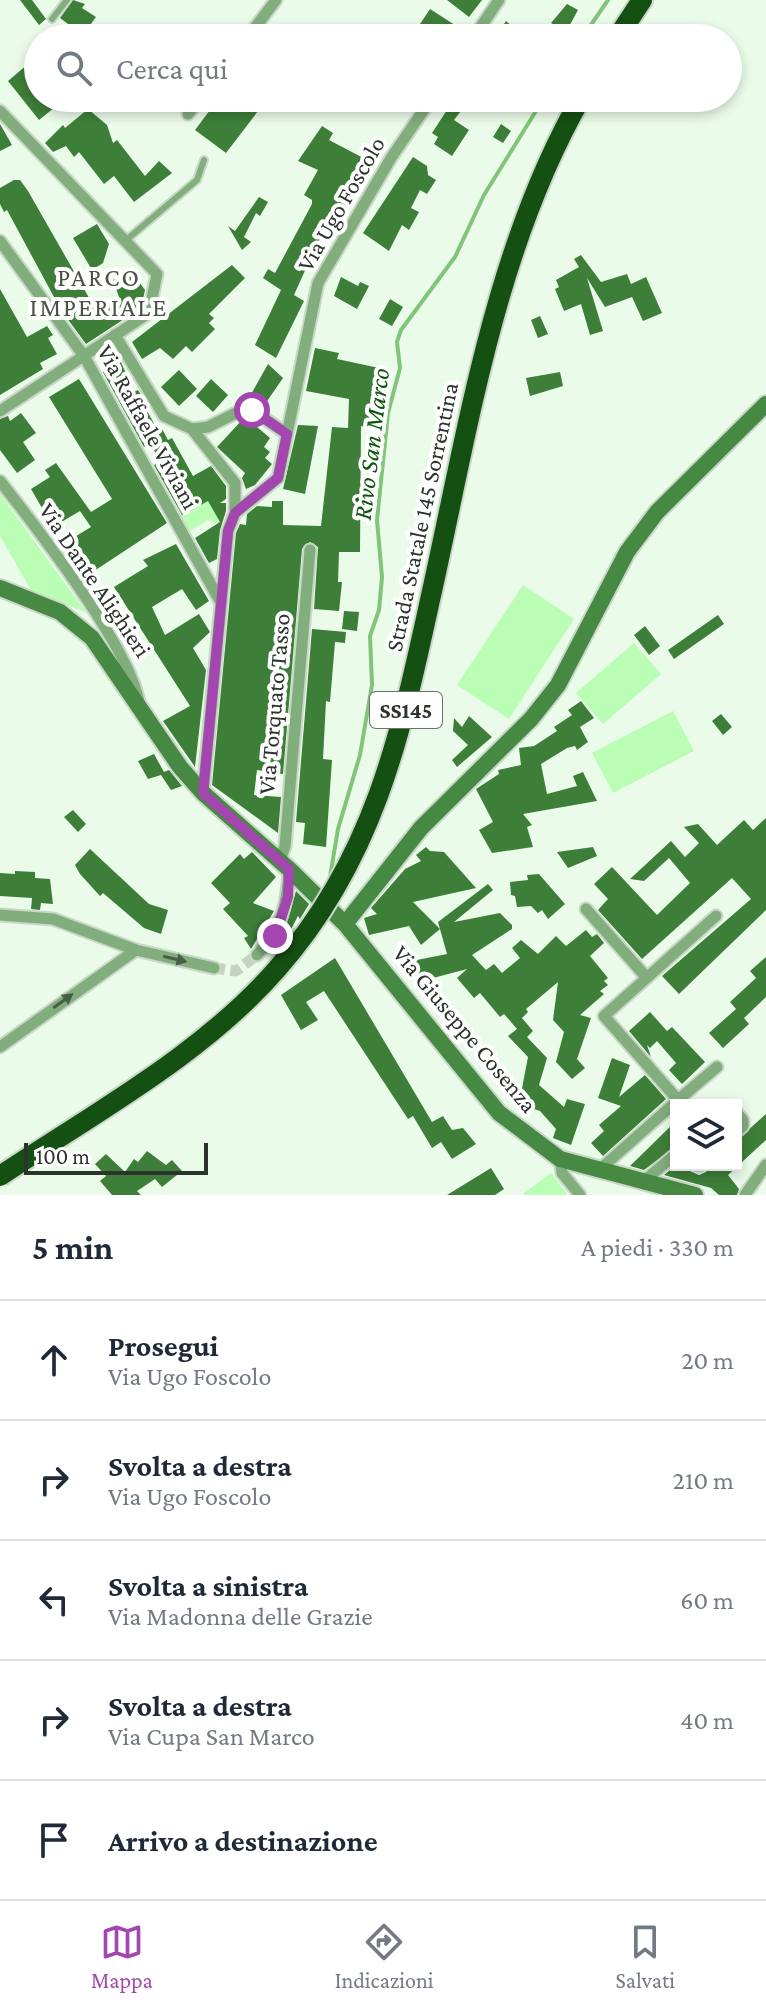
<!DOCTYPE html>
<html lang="it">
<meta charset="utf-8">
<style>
body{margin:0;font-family:"Crimson Pro",serif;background:#f2f2f3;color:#1f2937}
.controls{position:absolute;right:24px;bottom:24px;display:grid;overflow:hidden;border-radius:0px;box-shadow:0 4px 12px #0003}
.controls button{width:72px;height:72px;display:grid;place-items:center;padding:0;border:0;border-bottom:2px solid #e0e1e3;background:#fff;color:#1f2937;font:40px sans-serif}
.scale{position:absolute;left:24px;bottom:20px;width:184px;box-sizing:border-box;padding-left:8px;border:4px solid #2c322c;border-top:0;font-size:22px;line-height:28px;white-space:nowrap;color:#2c322c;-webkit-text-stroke:6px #fff;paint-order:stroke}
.stop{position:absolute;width:24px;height:24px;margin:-18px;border:6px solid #a346b0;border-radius:50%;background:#fff}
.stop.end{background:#a346b0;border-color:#fff;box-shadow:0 2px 8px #0008}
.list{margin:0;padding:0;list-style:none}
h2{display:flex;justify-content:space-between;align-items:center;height:104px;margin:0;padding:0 32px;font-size:34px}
h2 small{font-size:26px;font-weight:400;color:#747a83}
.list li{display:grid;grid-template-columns:52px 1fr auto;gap:24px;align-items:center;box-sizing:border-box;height:120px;padding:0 32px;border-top:2px solid #e0e1e3}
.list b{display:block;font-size:30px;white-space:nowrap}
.list p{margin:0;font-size:26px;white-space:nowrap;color:#747a83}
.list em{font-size:26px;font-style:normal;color:#747a83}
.icon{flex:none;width:44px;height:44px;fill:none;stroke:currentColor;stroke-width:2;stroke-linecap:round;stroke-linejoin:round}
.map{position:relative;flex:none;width:766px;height:1195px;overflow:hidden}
.search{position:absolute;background:#fff;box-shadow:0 4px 12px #0003;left:24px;right:24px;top:24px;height:88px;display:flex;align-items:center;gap:20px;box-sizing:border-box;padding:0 28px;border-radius:44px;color:#747a83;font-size:30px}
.sheet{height:704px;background:#fff}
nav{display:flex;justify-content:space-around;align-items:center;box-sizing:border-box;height:112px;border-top:2px solid #e0e1e3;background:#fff;font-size:22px;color:#747a83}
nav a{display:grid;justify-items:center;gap:4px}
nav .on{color:#a346b0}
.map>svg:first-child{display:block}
.green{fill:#bafdb4}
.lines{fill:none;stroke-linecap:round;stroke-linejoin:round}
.stream{stroke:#81c57b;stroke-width:4}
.building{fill:#3d7f39}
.street-tunnel{stroke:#c5d3c3;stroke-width:11;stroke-dasharray:11 5.5;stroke-linecap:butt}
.lane-casing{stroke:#c9d7c7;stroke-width:10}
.street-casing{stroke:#c9d7c7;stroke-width:15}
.secondary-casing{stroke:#c9d7c7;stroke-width:20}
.highway-casing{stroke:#c9d7c7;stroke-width:24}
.lane{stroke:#82ae7e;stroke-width:6}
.street{stroke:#82ae7e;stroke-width:11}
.secondary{stroke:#468942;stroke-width:16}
.highway{stroke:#145012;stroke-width:20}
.highway-bridge-casing{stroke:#c9d7c7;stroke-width:24;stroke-linecap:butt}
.highway-bridge{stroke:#145012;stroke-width:20}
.oneway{fill:#4a5d49}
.route{stroke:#a346b0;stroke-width:10}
.labels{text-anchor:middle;stroke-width:8;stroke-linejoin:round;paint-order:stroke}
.shield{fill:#fff;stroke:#6b706b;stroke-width:2}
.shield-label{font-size:22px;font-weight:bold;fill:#2c322c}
.street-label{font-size:24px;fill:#2c322c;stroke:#fff}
.neighbourhood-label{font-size:26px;letter-spacing:2px;fill:#475445;stroke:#fff}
.water-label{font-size:26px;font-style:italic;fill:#0e550c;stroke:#fff}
</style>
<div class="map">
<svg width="766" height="1195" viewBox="0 0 766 1195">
<rect width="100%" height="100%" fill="#ebfbe9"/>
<path class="green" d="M197,481L222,525L208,520L185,534L176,518L201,504Z
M0,494L86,612L32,592L0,536Z
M523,585L574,619L509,719L457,685Z
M634,643L661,674L603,724L576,693Z
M673,711L694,751L613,793L592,753Z
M551,1173L568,1195H524V1193Z"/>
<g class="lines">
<path class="stream" d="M582,38L608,0
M330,877L338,829L360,755L372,685L370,636L379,610L382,577L377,520L388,413L400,368L397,342L401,330L455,257L484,195L544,98"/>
</g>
<path class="building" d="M20,0H32L46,19L39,25Z
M73,0L85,4L82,8L96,17L83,35L60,18Z
M447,0H482L469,17Z
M567,4L578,10L566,32L551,23Z
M430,9L458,27L450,38L419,35L416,30Z
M506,21L526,38H495Z
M28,64L38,76V98H56L60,103L39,120L8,81Z
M219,98H268L226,153L195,130Z
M443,98H471L454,120L469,130L452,156L434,144L438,137L432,133L447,110L440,104Z
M88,109L107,125L113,143L117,140L145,176L159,161L172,173L134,202L114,176L104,184L79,152L74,157L66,146L53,152L45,143L63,125L65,128Z
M0,124L12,145L0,151Z
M501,124L511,131L503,143L493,137Z
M322,126L333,133L329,140L371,162L360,185L357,183L338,218L334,216L317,244L294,295L304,301L276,358L255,345L281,290L263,278L268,269L275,273L312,204V200L304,195L318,170L298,161Z
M413,157L427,166L428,175L436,180L427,194L420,190L411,208L419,212L409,230L402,225L389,251L363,233Z
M14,180H20L28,191L96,310L119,297L113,280L130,269L145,290L141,308L86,344L61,310L7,210L4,212L0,204V188Z
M259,197L268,202L260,216L256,213L244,237L251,242L242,250L228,226L235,231Z
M97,224L109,244L103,263L92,270L73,238Z
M581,255L601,282L627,274L631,284L646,277L662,313L643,321L632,297L605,307L587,278L603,331L590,335L581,304L564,311L555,289L559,287L556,280L579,267L574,259Z
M232,265L245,278L209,314L214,318L209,323L215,329L192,352L186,346L173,359L160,348L142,359L132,342Z
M341,277L358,286L360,282L369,286L357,309L334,296Z
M0,289L27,337L47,326L53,335L48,338L57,354L40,363L43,369L0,395Z
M390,299L403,307L392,326L379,319Z
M540,316L548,334L538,338L531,320Z
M315,348L339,353L337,359L379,368L368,428L361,426L360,552H339L338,582H342L339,611L314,609L318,547L310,542L302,549L283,774L257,770L254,795L281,797L278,833L212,785L236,533L240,524L246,525L247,514L257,506L272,507V501H283V525L321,526L332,427L348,428L349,399L306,391Z
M121,362L134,392L138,390L149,407L146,409L156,427L160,425L168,440L172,438L193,476L211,466L226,486V499L220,503H226V511L220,530L217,559L209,563L195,538L220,522L208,501L182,515L154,465L160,461L150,443L144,447L103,372Z
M268,364L283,378L263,407L249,398Z
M179,370L197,389L179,406L161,387Z
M560,372L563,386L530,396L526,378Z
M79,379L167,523L88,575L68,541L91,527L80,511L53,527L31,489L50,477L45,470L56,463L91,512L112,499L49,397Z
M211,379L228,395L213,412L196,396Z
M21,413L36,433L23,442L35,460L17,473L0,450V419L8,416L10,421Z
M243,419L259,425L257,427L270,438L264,447L270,452L265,458L272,464L255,485L246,489L242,478L245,473L217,447Z
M298,425L318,426L305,494L283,489Z
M176,544L209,601L196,610L182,589L152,607L165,635L199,614L210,632L193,648L206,670L195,767L163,721L190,706L114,587L148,566L143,560Z
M344,611L359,612L357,631L342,629Z
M718,615L724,624L674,659L668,650Z
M645,626L660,646L649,655L634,635Z
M312,629L346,632L345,643L335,642L330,702L326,701L323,759L332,760L326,847L303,844L305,823L296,822Z
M581,701L594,718L580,727L588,742L577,750L575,746L567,748L541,764L547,794L577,786L573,776L583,772L597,801L523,814L532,825L527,827L533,847L492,853L479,830L493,822L476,789L499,774L498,770L521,765L519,748L534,746L557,731L554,727L572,715L568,710Z
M721,714L732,727L723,735L712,721Z
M469,716L492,737L457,767L452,760L468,745L453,731L454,718L462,727Z
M154,754L164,772L169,770L182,786L171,790L161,775L148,779L138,761Z
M73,810L86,824L78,832L64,817Z
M766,818V910L679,994L662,976L751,899L732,878L642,959L598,910L608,899L594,884L612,867L657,915L690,883L669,858L644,881L630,879L671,841L685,857L699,843L684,827L698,824L717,845L744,820L753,830Z
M426,847L430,851L444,852L476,888L413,902L440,929L421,945L409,926L369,935L364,918L377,914L371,908L405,869L421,861L416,855Z
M593,847L597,856L568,868L557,852Z
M90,849L149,904L168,910L161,934L144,928L103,893L100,896L80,874L75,865Z
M252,852L276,877L253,903L274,911L251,949L244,938L248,936L223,909L230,903L211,883L240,854L244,859Z
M15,871L35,872V878L50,879L53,904L41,903L40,910L31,909L32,898L0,896V873L15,874Z
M539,874L565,904L548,919L542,910L538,913L531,906L517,907L515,896L511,895L510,882L528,880L527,875Z
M488,884L493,890L454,922L500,913L512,925V929L472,955L486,970L494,964L502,973L520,958L512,948L521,940L538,954L556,936L566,946L586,930L592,937L597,934L604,943L590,956L608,978L604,981L608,985L600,991L604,994L580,1015L591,1018L577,1059L585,1068L572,1079L556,1062L564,1032L553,1020L558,982L526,1009L528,1012L522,1018L533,1031L527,1037L547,1058L539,1085L564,1107L567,1099L585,1104L571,1145L553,1138L556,1129L540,1111L519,1104L528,1057L508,1036L517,1029L504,1014L500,1017L480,993L474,998L457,978L467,969L418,982L410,976L407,962L447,954L438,922Z
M296,891L309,904L300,919L298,916L290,931L285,930Z
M766,957V997L744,1018L749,1024L723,1048L709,1033L736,1009L730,1002L756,978L750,971Z
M335,958L432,1122L443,1116L452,1130L463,1128L476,1144L452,1159L441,1142L432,1148L413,1116L408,1119L324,991L306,1002L318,1020L301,1030L281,995Z
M650,1012L667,1031L672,1027L705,1062L682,1084L669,1070L676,1063L657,1041L650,1048L647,1045L651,1057L629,1031Z
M612,1058L630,1065L619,1097L645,1075L666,1099L603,1156L591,1143L604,1131L599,1125L621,1106L598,1098Z
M766,1114V1140L728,1175L739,1189L737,1195H719L711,1188L664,1175L676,1165L699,1175L706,1172L709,1165H736V1141Z
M676,1121V1146L644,1170L630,1166Z
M147,1151L166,1165L172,1160L182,1171L162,1187L155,1179L137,1191L141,1195H112L100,1181L106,1176L95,1164L106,1154L125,1172L134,1159L138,1162Z
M491,1168L504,1189L495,1195H447Z"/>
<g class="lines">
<path class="street-tunnel" d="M214,968L236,971L257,955"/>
<g class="lane-casing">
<path id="lane" d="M52,19L67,0
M125,241L197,180L204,160"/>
</g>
<g class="street-casing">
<path id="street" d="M247,38L276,0
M473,38L499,0
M0,111L157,274L149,313L0,411
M188,114L201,98
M0,241L84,356L220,601
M115,335L164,416L192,429L208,427L240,411L252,410L287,434
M192,429L235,483V513
M0,481C37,528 129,647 139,702
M203,793L228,531L235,513L278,478L318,283L391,158L432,98
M280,861L285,846L310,550
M586,909L647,978
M0,915L53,919L136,950L214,968
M257,955C281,930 288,903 289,869
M0,1047L136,950
M678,1100L717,1067
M736,1112L743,1120V1126L736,1132
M560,1159L562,1173L580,1195
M697,1165H701
M598,1171L678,1100L604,1016L716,916
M644,1181L676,1154
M745,1195L766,1165"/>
</g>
<g class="secondary-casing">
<path id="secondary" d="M0,588L60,612L92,638L180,767L203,793L289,869L345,924L499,1113L560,1159L695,1195
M345,924L421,828L531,719L558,685L627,552L657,512L766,404"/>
</g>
<g class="highway-casing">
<path id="highway" d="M617,38L642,0"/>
</g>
<use href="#lane" class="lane"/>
<use href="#street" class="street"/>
<use href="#secondary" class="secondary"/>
<use href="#highway" class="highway"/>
<g class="highway-bridge-casing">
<path id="highway-bridge" d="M0,1176C94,1113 202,1055 277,969C373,860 400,738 430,600C468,431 494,250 581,98"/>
</g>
<use href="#highway-bridge" class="highway-bridge"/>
</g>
<defs><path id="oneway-solid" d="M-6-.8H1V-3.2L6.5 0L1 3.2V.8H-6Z" transform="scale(2)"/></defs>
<g class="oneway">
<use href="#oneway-solid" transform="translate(175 959) rotate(13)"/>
<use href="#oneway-solid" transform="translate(63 1001) rotate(-36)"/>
</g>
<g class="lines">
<path class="route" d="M252,410L287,434L278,478L235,513L228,531L203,793L289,869L288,897L275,936"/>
</g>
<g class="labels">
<rect class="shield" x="370" y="692" width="72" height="36" rx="6"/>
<g class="shield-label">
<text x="406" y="718">SS145</text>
</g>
<g class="street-label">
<text transform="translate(341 204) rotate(-60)" y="8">Via Ugo Foscolo</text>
<text transform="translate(148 427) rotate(61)" y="8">Via Raffaele Viviani</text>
<text transform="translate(422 517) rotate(-78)" y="8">Strada Statale 145 Sorrentina</text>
<text transform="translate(95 580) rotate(56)" y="8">Via Dante Alighieri</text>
<text transform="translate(274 704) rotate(-85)" y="8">Via Torquato Tasso</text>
<text transform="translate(465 1029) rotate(50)" y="8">Via Giuseppe Cosenza</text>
</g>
<g class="neighbourhood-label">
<text x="99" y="286">PARCO<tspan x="99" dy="30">IMPERIALE</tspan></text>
</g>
<g class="water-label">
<text transform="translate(371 444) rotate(-83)" y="9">Rivo San Marco</text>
</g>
</g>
</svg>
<div class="controls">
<button><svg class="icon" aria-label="layers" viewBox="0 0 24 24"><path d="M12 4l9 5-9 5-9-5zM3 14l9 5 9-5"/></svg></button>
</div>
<div class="scale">100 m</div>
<div class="stop" style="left:252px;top:410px"></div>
<div class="stop end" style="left:275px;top:936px"></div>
<div class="search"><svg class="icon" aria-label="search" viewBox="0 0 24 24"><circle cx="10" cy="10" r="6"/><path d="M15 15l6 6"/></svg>Cerca qui</div>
</div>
<section class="sheet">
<h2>5 min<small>A piedi · 330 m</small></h2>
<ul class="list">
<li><svg class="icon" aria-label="ahead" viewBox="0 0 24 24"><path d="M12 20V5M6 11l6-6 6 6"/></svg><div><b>Prosegui</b><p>Via Ugo Foscolo</p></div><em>20 m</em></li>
<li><svg class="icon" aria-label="right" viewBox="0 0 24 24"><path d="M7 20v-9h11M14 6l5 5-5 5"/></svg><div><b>Svolta a destra</b><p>Via Ugo Foscolo</p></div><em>210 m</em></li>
<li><svg class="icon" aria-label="left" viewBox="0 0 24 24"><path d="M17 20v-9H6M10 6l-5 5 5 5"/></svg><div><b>Svolta a sinistra</b><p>Via Madonna delle Grazie</p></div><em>60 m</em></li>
<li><svg class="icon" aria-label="right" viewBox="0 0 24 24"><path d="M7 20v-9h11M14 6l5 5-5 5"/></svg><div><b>Svolta a destra</b><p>Via Cupa San Marco</p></div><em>40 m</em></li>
<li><svg class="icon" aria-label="arrive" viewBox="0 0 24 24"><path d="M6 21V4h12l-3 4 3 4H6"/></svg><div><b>Arrivo a destinazione</b></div></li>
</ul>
</section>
<nav>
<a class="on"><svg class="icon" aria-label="map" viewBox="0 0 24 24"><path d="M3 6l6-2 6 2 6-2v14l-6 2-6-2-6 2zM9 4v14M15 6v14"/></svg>Mappa</a>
<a><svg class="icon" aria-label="directions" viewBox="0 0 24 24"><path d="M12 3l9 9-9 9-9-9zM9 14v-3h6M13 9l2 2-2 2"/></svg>Indicazioni</a>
<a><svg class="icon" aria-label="saved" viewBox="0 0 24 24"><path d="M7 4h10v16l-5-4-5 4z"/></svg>Salvati</a>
</nav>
